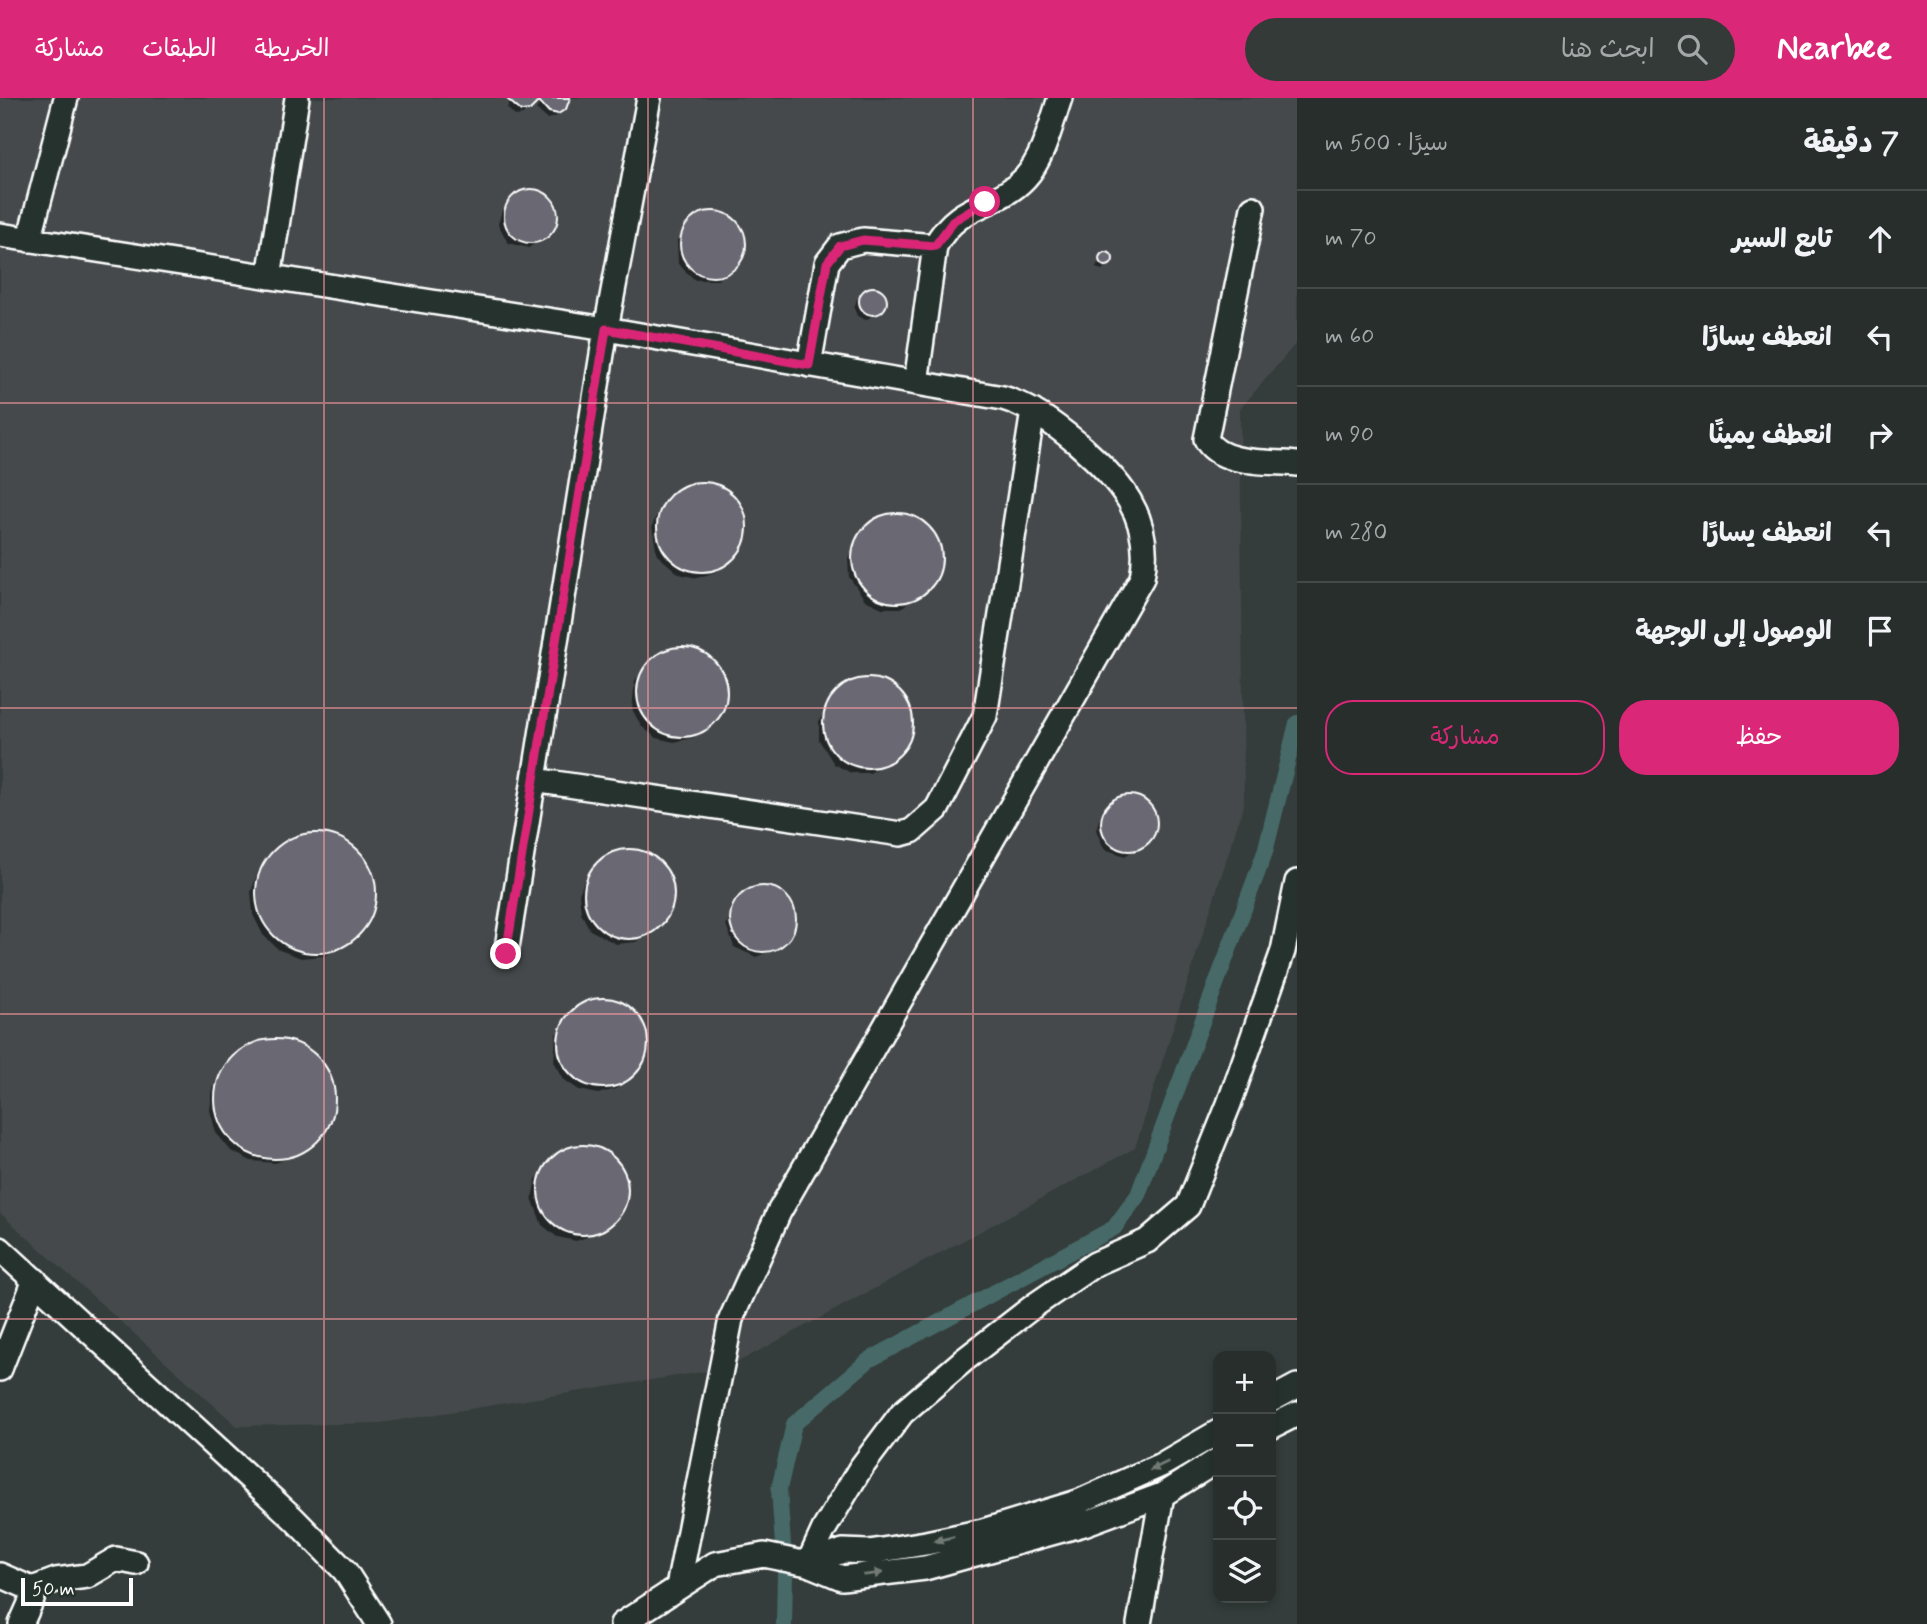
<!DOCTYPE html>
<html lang="ar">
<meta charset="utf-8">
<style>
body{margin:0;font-family:Mynerve,"Playpen Sans Arabic",sans-serif;background:#333a38;color:#f1f3f6;direction:rtl}
.controls{position:absolute;right:21px;bottom:21px;display:grid;overflow:hidden;border-radius:14px;box-shadow:0 4px 10px #0003}
.controls button{width:63px;height:63px;display:grid;place-items:center;padding:0;border:0;border-bottom:2px solid #434a48;background:#272e2c;color:#f1f3f6;font:35px sans-serif}
.scale{position:absolute;left:21px;bottom:18px;width:112px;box-sizing:border-box;padding-left:7px;border:4px solid #fff;border-top:0;font-size:19px;line-height:24px;white-space:nowrap;color:#fff;-webkit-text-stroke:5px #26332d;paint-order:stroke}
.stop{position:absolute;width:21px;height:21px;margin:-16px;border:5px solid #db2777;border-radius:50%;background:#fff}
.stop.end{background:#db2777;border-color:#fff;box-shadow:0 2px 7px #0008}
.list{margin:0;padding:0;list-style:none}
h2{display:flex;justify-content:space-between;align-items:center;height:91px;margin:0;padding:0 28px;font-size:30px}
h2 small{font-size:23px;font-weight:400;color:#a4a8a9}
.list li{display:grid;grid-template-columns:46px 1fr auto;gap:21px;align-items:center;box-sizing:border-box;height:98px;padding:0 28px;border-top:2px solid #434a48}
.list b{display:block;font-size:26px;white-space:nowrap}
.list em{font-size:23px;font-style:normal;color:#a4a8a9}
.actions{display:flex;gap:14px;padding:21px 28px}
.actions a{flex:1;padding:16px 0;border:2px solid #db2777;border-radius:28px;text-align:center;font-size:24px;color:#db2777}
.actions .main{background:#db2777;color:#fff}
.icon{flex:none;width:38px;height:38px;fill:none;stroke:currentColor;stroke-width:2;stroke-linecap:round;stroke-linejoin:round}
.map{position:relative;flex:none;width:1297px;height:1526px;overflow:hidden;direction:ltr}
header{display:flex;align-items:center;gap:42px;box-sizing:border-box;height:98px;padding:0 35px;background:#db2777;color:#fff}
header strong{font-size:33px}
nav{display:flex;gap:38px;margin-inline-start:auto;font-size:24px}
.search{width:490px;height:63px;background:#333a38;display:flex;align-items:center;gap:18px;box-sizing:border-box;padding:0 24px;border-radius:38px;color:#a4a8a9;font-size:26px}
main{display:flex}
aside{flex:1;background:#272e2c}
.map>svg:first-child{display:block}
.built{fill:#444a4c}
.shadow{fill:#0007}
.lines{fill:none;stroke-linecap:round;stroke-linejoin:round}
.canal{stroke:#466b69;stroke-width:16}
.building{fill:#6a6773;stroke:#fff;stroke-width:2}
.minor-casing{stroke:#fff;stroke-width:28}
.minor{stroke:#26332d;stroke-width:23}
.oneway{fill:#727a76}
.route{stroke:#db2777;stroke-width:9}
.grid{fill:none;stroke:#ff9aa2;stroke-width:2;stroke-opacity:0.55}
</style>
<header>
<strong>Nearbee</strong>
<div class="search"><svg class="icon" aria-label="search" viewBox="0 0 24 24"><circle cx="10" cy="10" r="6"/><path d="M15 15l6 6"/></svg>ابحث هنا</div>
<nav><a>الخريطة</a><a>الطبقات</a><a>مشاركة</a></nav>
</header>
<main>
<aside>
<h2>7 دقيقة<small>سيرًا · 500 m</small></h2>
<ul class="list">
<li><svg class="icon" aria-label="ahead" viewBox="0 0 24 24"><path d="M12 20V5M6 11l6-6 6 6"/></svg><div><b>تابع السير</b></div><em>70 m</em></li>
<li><svg class="icon" aria-label="left" viewBox="0 0 24 24"><path d="M17 20v-9H6M10 6l-5 5 5 5"/></svg><div><b>انعطف يسارًا</b></div><em>60 m</em></li>
<li><svg class="icon" aria-label="right" viewBox="0 0 24 24"><path d="M7 20v-9h11M14 6l5 5-5 5"/></svg><div><b>انعطف يمينًا</b></div><em>90 m</em></li>
<li><svg class="icon" aria-label="left" viewBox="0 0 24 24"><path d="M17 20v-9H6M10 6l-5 5 5 5"/></svg><div><b>انعطف يسارًا</b></div><em>280 m</em></li>
<li><svg class="icon" aria-label="arrive" viewBox="0 0 24 24"><path d="M6 21V4h12l-3 4 3 4H6"/></svg><div><b>الوصول إلى الوجهة</b></div></li>
</ul>
<div class="actions"><a class="main">حفظ</a><a>مشاركة</a></div>
</aside>
<div class="map">
<svg width="1297" height="1526" viewBox="0 0 1297 1526">
<rect width="100%" height="100%" fill="#343d3b"/>
<filter id="ink" filterUnits="userSpaceOnUse"><feTurbulence type="fractalNoise" baseFrequency=".0143" numOctaves="2"/><feDisplacementMap in="SourceGraphic" scale="14" xChannelSelector="R" yChannelSelector="G"/><feConvolveMatrix kernelMatrix="1 2 1 2 8 2 1 2 1" color-interpolation-filters="sRGB"/></filter>
<g filter="url(#ink)">
<path class="built" d="M0,0H1297V244L1240,311L1244,706L1135,1050L727,1270L381,1325L237,1328L0,1115Z"/>
<path class="shadow" d="M511,0H536L523,17L515,18L507,10Z
M546,0H565L561,13L555,19L547,21L536,11Z
M526,93L546,98L556,116L553,130L529,150L508,145L498,126L502,112Z
M708,115L725,117L742,135L741,158L718,182H695L678,166L677,142L700,118Z
M1103,157L1110,158L1108,166L1102,172L1095,170Z
M872,191L881,193L885,201L882,211L866,222L857,218L854,210L857,201Z
M712,387L729,395L741,409L745,438L737,455L716,474L697,480L679,476L657,457L652,428L660,410L682,390Z
M894,417L922,424L935,438L941,468L926,493L901,510H882L865,502L849,479L848,460L861,436L876,423Z
M680,550L699,554L715,565L724,583L721,613L693,640L674,644L656,640L641,628L632,611L635,582L662,555Z
M867,582L894,590L911,615V635L896,659L870,675H851L834,666L819,642V623L834,599L849,587Z
M1125,699L1146,706L1154,719L1150,741L1125,758L1104,751L1096,732L1100,718Z
M323,736L345,744L363,759L373,779L375,802L367,824L345,848L324,858L301,860L279,852L263,837L253,817L251,794L258,773L280,749L300,738Z
M635,752L652,759L666,772L672,800L666,819L653,833L636,844L616,846L590,832L581,815L579,796L586,778L607,758Z
M764,790L786,800L795,822L778,850L756,859L734,849L726,827L741,799Z
M601,901L630,910L642,926L647,944L643,963L623,984L616,991L598,996L579,992L563,981L554,964L556,936L582,907Z
M271,943L293,946L311,956L325,972L332,993L331,1015L321,1036L297,1058L275,1065L251,1063L231,1053L216,1035L210,1012L213,989L225,969L251,948Z
M574,1049H584L611,1059L623,1074L626,1093L622,1112L603,1133L576,1143L557,1139L542,1127L532,1100L536,1081L555,1058Z"/>
<g class="lines">
<path class="canal" d="M783,1447L779,1391L794,1326L869,1262L1114,1130L1138,1097L1265,754L1297,625
M784,1526L785,1475"/>
</g>
<path class="building" d="M506,0H570L566,11L558,16L549,14L539,3L530,12L521,13Z
M504 118a27 27 0 1 1 54 0a27 27 0 1 1-54 0Z
M680 146a33 33 0 1 1 66 0a33 33 0 1 1-66 0Z
M1099 161a7 7 0 1 1 14 0a7 7 0 1 1-14 0Z
M859 203a14 14 0 1 1 28 0a14 14 0 1 1-28 0Z
M657 429a45 45 0 1 1 90 0a45 45 0 1 1-90 0Z
M852 460a45 45 0 1 1 90 0a45 45 0 1 1-90 0Z
M637 594a45 45 0 1 1 90 0a45 45 0 1 1-90 0Z
M823 625a45 45 0 1 1 90 0a45 45 0 1 1-90 0Z
M1101 725a28 28 0 1 1 56 0a28 28 0 1 1-56 0Z
M256 795a60 60 0 1 1 120 0a60 60 0 1 1-120 0Z
M584 796a45 45 0 1 1 90 0a45 45 0 1 1-90 0Z
M730 821a33 33 0 1 1 66 0a33 33 0 1 1-66 0Z
M558 945a45 45 0 1 1 90 0a45 45 0 1 1-90 0Z
M215 1001a60 60 0 1 1 120 0a60 60 0 1 1-120 0Z
M538 1092a45 45 0 1 1 90 0a45 45 0 1 1-90 0Z"/>
<g class="lines">
<g class="minor-casing">
<path id="minor" d="M1253,110L1206,341C1219,368 1271,363 1297,366
M0,137L606,231L1003,300C1030,308 1054,326 1076,344C1119,382 1154,418 1142,480L779,1114L731,1221L678,1489
M29,142L66,0
M269,179L297,0
M809,267L827,165L840,148L863,142L935,148
M916,285L935,148C959,103 996,111 1025,80C1044,59 1051,26 1060,0
M534,682L901,736L912,733L937,711L985,618L1033,313
M506,856L606,231L649,0
M0,1151L293,1420L345,1473L379,1526
M0,1271L35,1182
M1271,1302L1297,1288
M1271,1329L1297,1316
M808,1466L824,1431L860,1371L902,1315L964,1262L1035,1207L1095,1166L1147,1143L1188,1108L1229,1006L1283,853L1297,784
M808,1466L843,1453L869,1454L926,1445L983,1433L1078,1404L1161,1367L1218,1334
M0,1477L32,1491L33,1499L21,1526
M32,1491L56,1482L87,1478L116,1461L136,1465
M622,1526L715,1466L764,1457L808,1466L842,1480L925,1470L1084,1426L1162,1397L1218,1362
M1139,1526L1162,1397"/>
</g>
<use href="#minor" class="minor"/>
</g>
<defs><path id="oneway-solid" d="M-6-.8H1V-3.2L6.5 0L1 3.2V.8H-6Z" transform="scale(1.75)"/></defs>
<g class="oneway">
<use href="#oneway-solid" transform="translate(1159 1368) rotate(154)"/>
<use href="#oneway-solid" transform="translate(944 1441) rotate(167)"/>
<use href="#oneway-solid" transform="translate(873 1476) rotate(-7)"/>
</g>
</g>
<g class="lines" filter="url(#ink)">
<path class="route" d="M506,856L606,231L809,267L827,165L840,148L863,142L935,148L954,122L985,104"/>
</g>
<path class="grid" d="M324,0V1526M648,0V1526M973,0V1526M0,305H1297M0,610H1297M0,916H1297M0,1221H1297"/>
</svg>
<div class="controls">
<button>+</button>
<button>−</button>
<button><svg class="icon" aria-label="locate" viewBox="0 0 24 24"><circle cx="12" cy="12" r="6"/><path d="M12 2v4M12 18v4M2 12h4M18 12h4"/></svg></button>
<button><svg class="icon" aria-label="layers" viewBox="0 0 24 24"><path d="M12 4l9 5-9 5-9-5zM3 14l9 5 9-5"/></svg></button>
</div>
<div class="scale">50 m</div>
<div class="stop" style="left:985px;top:104px"></div>
<div class="stop end" style="left:506px;top:856px"></div>
</div>
</main>
